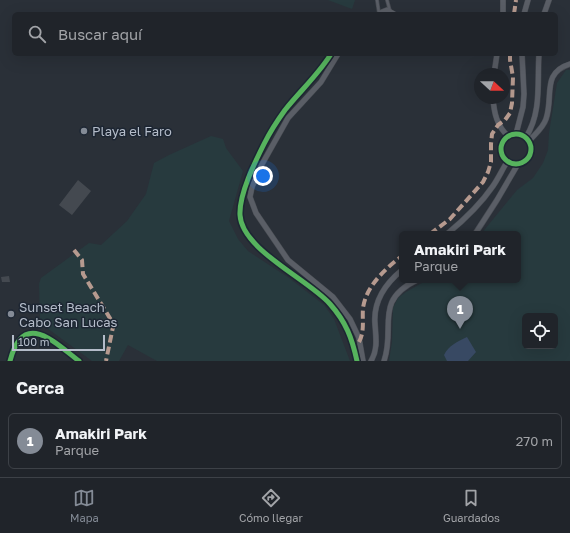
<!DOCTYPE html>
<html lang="es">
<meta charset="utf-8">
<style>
body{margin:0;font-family:"Golos Text",sans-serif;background:#2d3036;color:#f1f3f6}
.controls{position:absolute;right:12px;bottom:12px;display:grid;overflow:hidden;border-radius:6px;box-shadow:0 4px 16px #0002}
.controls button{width:36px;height:36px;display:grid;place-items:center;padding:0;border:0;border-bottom:1px solid #3d4147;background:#20242a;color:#f1f3f6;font:20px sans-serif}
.compass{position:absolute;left:474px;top:68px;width:36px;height:36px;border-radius:50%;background:#20242a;box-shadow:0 4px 16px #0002;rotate:111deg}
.scale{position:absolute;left:12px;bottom:10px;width:93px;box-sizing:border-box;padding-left:4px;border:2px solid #b4bcc9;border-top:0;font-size:11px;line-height:14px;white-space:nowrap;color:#b4bcc9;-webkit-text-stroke:3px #1d2633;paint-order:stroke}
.you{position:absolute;left:263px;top:176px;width:14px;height:14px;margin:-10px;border:3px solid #fff;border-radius:50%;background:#1a73e8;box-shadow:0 0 0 6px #1a73e833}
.badge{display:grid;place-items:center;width:26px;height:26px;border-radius:50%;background:#848b96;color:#fff;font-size:13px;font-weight:700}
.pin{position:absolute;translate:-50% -33px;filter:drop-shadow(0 1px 2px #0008)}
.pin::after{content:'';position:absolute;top:21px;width:14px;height:12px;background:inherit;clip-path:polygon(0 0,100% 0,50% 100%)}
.popup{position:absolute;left:399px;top:231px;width:122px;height:52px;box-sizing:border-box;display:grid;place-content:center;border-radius:6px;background:#20242a;filter:drop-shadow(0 1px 3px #0005);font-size:13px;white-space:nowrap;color:#a2a4a8}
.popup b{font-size:15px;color:#f1f3f6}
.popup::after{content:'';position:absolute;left:50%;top:100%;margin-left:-8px;border:8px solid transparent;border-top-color:#20242a}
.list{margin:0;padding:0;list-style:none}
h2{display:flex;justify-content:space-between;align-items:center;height:52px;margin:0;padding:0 16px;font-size:17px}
h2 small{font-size:13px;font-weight:400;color:#a2a4a8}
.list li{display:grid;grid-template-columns:26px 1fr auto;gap:12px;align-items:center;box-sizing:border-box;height:56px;margin:0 8px 8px;padding:0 8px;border:1px solid #3d4147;border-radius:6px}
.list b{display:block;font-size:15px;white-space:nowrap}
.list p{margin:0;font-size:13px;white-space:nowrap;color:#a2a4a8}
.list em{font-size:13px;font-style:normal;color:#a2a4a8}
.icon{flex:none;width:22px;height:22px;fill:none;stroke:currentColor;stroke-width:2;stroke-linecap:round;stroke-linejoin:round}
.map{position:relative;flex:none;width:570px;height:361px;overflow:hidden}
.search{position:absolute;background:#20242a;box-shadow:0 4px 16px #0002;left:12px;right:12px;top:12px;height:44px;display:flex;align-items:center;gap:10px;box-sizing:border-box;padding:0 14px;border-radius:6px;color:#a2a4a8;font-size:15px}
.sheet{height:116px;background:#20242a}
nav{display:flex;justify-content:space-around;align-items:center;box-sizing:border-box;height:56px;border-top:1px solid #3d4147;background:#20242a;font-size:11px;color:#a2a4a8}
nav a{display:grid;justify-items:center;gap:2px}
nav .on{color:#848b96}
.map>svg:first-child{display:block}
.green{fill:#273a3e;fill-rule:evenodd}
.water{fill:#384963}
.building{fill:#444950}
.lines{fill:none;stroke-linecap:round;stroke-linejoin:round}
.lane-casing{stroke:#484c53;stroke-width:4}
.street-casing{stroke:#484c53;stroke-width:6}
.lane{stroke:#5a5e66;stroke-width:2.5}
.street{stroke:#5a5e66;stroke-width:5}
.quiet{stroke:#b69a8f;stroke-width:4;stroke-dasharray:8 4;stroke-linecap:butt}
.cycleway-casing{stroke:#1d2633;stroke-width:8}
.cycleway{stroke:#56b35d;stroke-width:5}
.poi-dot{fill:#848b96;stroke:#1d2633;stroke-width:1.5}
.labels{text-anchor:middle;stroke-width:3;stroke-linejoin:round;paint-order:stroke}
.poi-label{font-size:13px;fill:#b4bcc9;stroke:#1d2633;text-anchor:start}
</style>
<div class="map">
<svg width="570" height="361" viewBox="0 0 570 361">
<rect width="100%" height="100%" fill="#2a3038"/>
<path class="green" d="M328,0H355L352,9Z
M566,70H570V361H389L392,342L393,308L398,298L406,292L427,280H518V234H481L517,190L533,178L543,163L548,150L549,133L557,83ZM525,316H555V346H525Z
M211,136L223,139L226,148L243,171L229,221L238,239L248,251L289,278L324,305L334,319L350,361H157L128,345L119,361H92L40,323L39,284L41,278L89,243L101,245L127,221L146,194L154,163L169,155Z"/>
<path class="water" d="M467,337L476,352L468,361H447L444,355C449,345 457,342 467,337Z"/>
<path class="building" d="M78,180L91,191L72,215L59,205Z
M9,276L10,282H2L1,277Z"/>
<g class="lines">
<g class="lane-casing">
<path id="lane" d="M377,0L379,13
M387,0L390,11"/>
</g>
<g class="street-casing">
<path id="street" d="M379,14L382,12L387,10L394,14
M503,14V0
M524,14L528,0
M544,14L549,0
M331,54C318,75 300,91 285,110C277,121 270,132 264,144C255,162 239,194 240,215C242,250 308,279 330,304C346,322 352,338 357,361
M338,54L321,82L288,118L261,166L252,187L250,197L256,213L288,260L333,297L350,319L359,338L363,361
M494,74L497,54
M493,98C494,113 497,126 508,136
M501 149a15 15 0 1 1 30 0a15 15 0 1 1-30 0Z
M516,134L523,107L524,94L522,54
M526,137C542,112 537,82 539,54
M529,141C535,134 543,128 546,119C554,96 541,73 570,64
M447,234C464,220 480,205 493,186C498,179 502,170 507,162
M475,234L497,200L518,164
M10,361C23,310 53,341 79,361
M371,361C378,349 376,338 375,324C373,301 385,284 402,270
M384,361C396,327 373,301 417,280"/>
</g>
<use href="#lane" class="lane"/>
<use href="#street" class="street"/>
<path class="quiet" d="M514,14L516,0
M430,234L450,219L483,182L488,172L491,162V144L492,134L498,125L505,120L510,113L512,103L513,77L510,60V54
M74,250L82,260L83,274L111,320L113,327L106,361
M359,342C365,331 362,320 363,308C366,286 386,268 402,256"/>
<g class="cycleway-casing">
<path id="cycleway" d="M331,54C318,75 300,91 285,110C277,121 270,132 264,144C255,162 239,194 240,215C242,250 308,279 330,304C346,322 352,338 357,361
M501 149a15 15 0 1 1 30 0a15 15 0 1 1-30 0Z
M10,361C23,310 53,341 79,361"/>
</g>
<use href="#cycleway" class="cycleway"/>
</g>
<g class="poi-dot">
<circle cx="84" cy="131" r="4"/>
<circle cx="11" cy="314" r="4"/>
</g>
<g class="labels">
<g class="poi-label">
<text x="92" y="136">Playa el Faro</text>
<text x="19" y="312">Sunset Beach<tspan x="19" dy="15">Cabo San Lucas</tspan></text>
</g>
</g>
</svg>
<div class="controls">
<button><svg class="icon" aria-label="locate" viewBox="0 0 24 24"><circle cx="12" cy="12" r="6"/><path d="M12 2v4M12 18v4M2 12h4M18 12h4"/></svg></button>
</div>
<svg class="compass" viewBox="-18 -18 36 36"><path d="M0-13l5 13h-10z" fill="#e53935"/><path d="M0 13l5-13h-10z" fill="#a2a4a8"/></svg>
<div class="scale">100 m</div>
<div class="you"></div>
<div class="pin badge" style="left:460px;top:329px">1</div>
<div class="popup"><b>Amakiri Park</b>Parque</div>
<div class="search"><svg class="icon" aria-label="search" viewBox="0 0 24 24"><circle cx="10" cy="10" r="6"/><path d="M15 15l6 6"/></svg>Buscar aquí</div>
</div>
<section class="sheet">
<h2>Cerca<small></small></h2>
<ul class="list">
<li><span class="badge">1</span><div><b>Amakiri Park</b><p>Parque</p></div><em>270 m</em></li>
</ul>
</section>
<nav>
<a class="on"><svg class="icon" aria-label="map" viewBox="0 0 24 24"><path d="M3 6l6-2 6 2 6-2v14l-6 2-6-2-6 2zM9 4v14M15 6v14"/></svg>Mapa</a>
<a><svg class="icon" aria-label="directions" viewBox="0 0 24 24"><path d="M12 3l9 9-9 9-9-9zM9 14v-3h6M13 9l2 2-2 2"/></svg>Cómo llegar</a>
<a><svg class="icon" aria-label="saved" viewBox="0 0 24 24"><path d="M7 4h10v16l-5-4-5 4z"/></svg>Guardados</a>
</nav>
